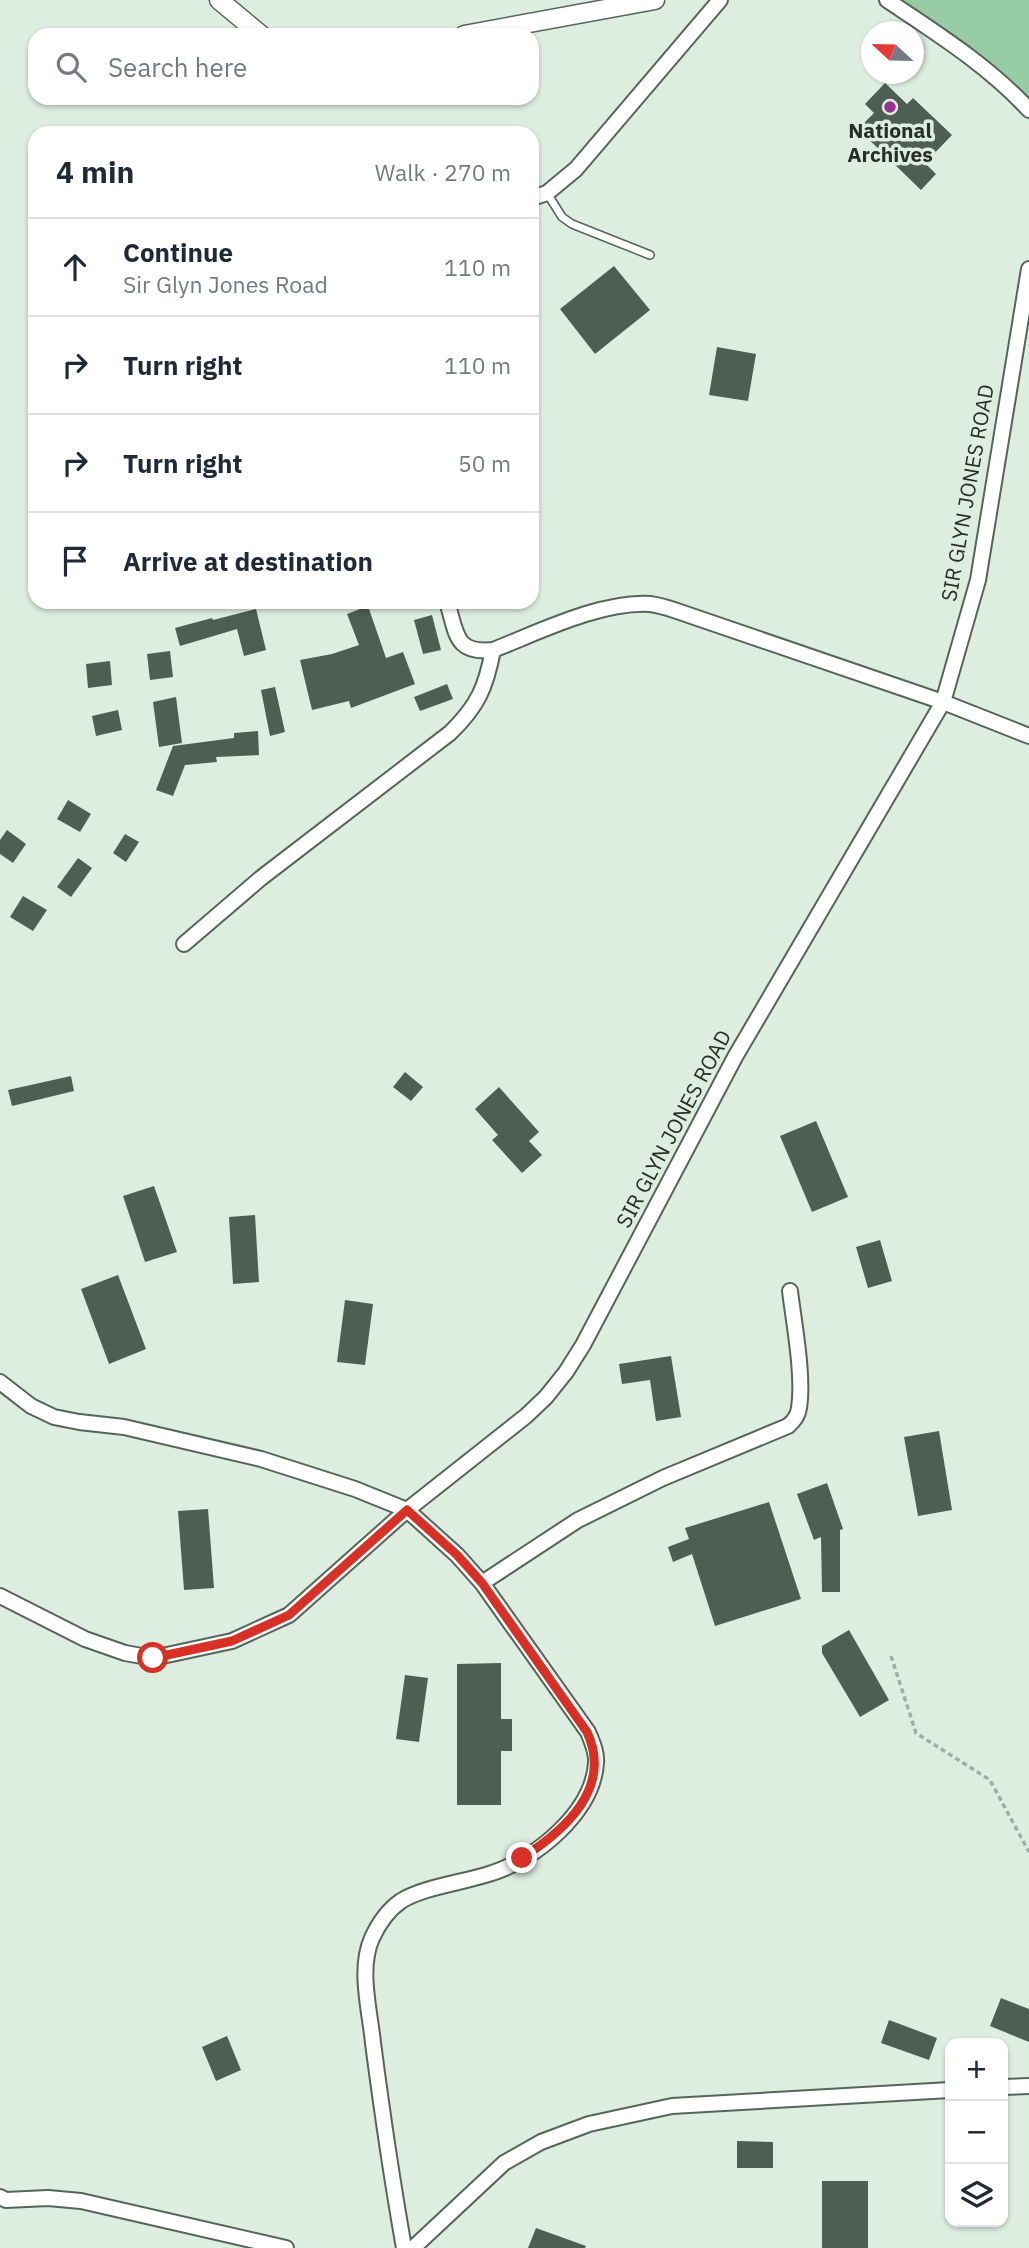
<!DOCTYPE html>
<meta charset="utf-8">
<style>
body{margin:0;font-family:"IBM Plex Sans",sans-serif;background:#f6f6f7;color:#1f2937}
.controls{position:absolute;right:21px;bottom:21px;display:grid;overflow:hidden;border-radius:14px;box-shadow:0 2px 5px #0004}
.controls button{width:63px;height:63px;display:grid;place-items:center;padding:0;border:0;border-bottom:2px solid #e0e1e3;background:#fff;color:#1f2937;font:35px sans-serif}
.compass{position:absolute;left:861px;top:21px;width:63px;height:63px;border-radius:50%;background:#fff;box-shadow:0 2px 5px #0004;rotate:292deg}
.stop{position:absolute;width:21px;height:21px;margin:-16px;border:5px solid #d93025;border-radius:50%;background:#fff}
.stop.end{background:#d93025;border-color:#fff;box-shadow:0 2px 7px #0008}
.list{margin:0;padding:0;list-style:none}
h2{display:flex;justify-content:space-between;align-items:center;height:91px;margin:0;padding:0 28px;font-size:30px}
h2 small{font-size:23px;font-weight:400;color:#747a83}
.list li{display:grid;grid-template-columns:46px 1fr auto;gap:21px;align-items:center;box-sizing:border-box;height:98px;padding:0 28px;border-top:2px solid #e0e1e3}
.list b{display:block;font-size:26px;white-space:nowrap}
.list p{margin:0;font-size:23px;white-space:nowrap;color:#747a83}
.list em{font-size:23px;font-style:normal;color:#747a83}
.icon{flex:none;width:38px;height:38px;fill:none;stroke:currentColor;stroke-width:2;stroke-linecap:round;stroke-linejoin:round}
.map{position:relative;flex:none;width:1029px;height:2248px;overflow:hidden}
.search{position:absolute;background:#fff;box-shadow:0 2px 5px #0004;left:28px;top:28px;width:511px;height:77px;display:flex;align-items:center;gap:18px;box-sizing:border-box;padding:0 24px;border-radius:21px;color:#747a83;font-size:26px}
.panel{position:absolute;background:#fff;box-shadow:0 2px 5px #0004;left:28px;top:126px;width:511px;height:483px;border-radius:21px}
.map>svg:first-child{display:block}
.green{fill:#97cca4}
.building{fill:#4f5e52}
.lines{fill:none;stroke-linecap:round;stroke-linejoin:round}
.service-casing{stroke:#566559;stroke-width:10}
.minor-casing{stroke:#566559;stroke-width:18}
.tertiary-casing{stroke:#566559;stroke-width:21}
.path{stroke:#a0ada2;stroke-width:3.5;stroke-dasharray:5 3.5;stroke-linecap:butt}
.service{stroke:#fff;stroke-width:7}
.minor{stroke:#fff;stroke-width:14}
.tertiary{stroke:#fff;stroke-width:18}
.route{stroke:#d93025;stroke-width:9}
.poi-dot{fill:#9b3092;stroke:#ddeee0;stroke-width:2.5}
.labels{text-anchor:middle;stroke-width:7;stroke-linejoin:round;paint-order:stroke}
.poi-label{font-size:21px;font-weight:bold;fill:#272d28;stroke:#ddeee0}
.street-label{font-size:21px;fill:#272d28;stroke:#ddeee0}
</style>
<div class="map">
<svg width="1029" height="2248" viewBox="0 0 1029 2248">
<rect width="100%" height="100%" fill="#ddeee0"/>
<path class="green" d="M884,0H1029V120L1006,91Z"/>
<path class="building" d="M885,83L907,104L913,98L952,135L925,163L936,174L921,190L858,129L874,113L865,104Z
M614,266L650,310L595,354L560,309Z
M717,347L756,354L748,401L709,395Z
M368,606L386,658L403,652L415,684L351,708L349,701L312,710L300,660L332,654L359,645L347,614Z
M256,609L266,650L244,656L237,629L180,646L175,628L212,618L213,620Z
M432,615L441,650L423,654L414,620Z
M170,651L173,677L150,680L147,654Z
M110,661L112,685L88,688L86,664Z
M447,684L453,699L420,711L414,697Z
M275,687L285,732L270,736L261,690Z
M176,697L182,743L159,747L153,702Z
M118,710L122,730L96,736L92,716Z
M258,731L259,755L216,757L217,762L185,765L173,796L156,790L173,746L234,738V733Z
M68,800L91,814L80,832L57,819Z
M7,830L26,844L13,863L0,854V840Z
M125,834L139,842L126,862L113,853Z
M78,858L92,868L71,897L57,887Z
M23,896L47,910L33,931L10,917Z
M405,1072L423,1087L411,1101L393,1087Z
M71,1076L74,1091L12,1106L8,1090Z
M499,1087L539,1132L529,1141L542,1155L522,1173L492,1140L498,1135L475,1109Z
M816,1121L848,1197L812,1212L780,1136Z
M154,1186L177,1252L145,1262L123,1196Z
M255,1215L259,1282L233,1284L229,1217Z
M880,1240L892,1281L868,1288L856,1247Z
M118,1275L146,1349L109,1364L81,1289Z
M345,1300L373,1304L365,1365L337,1362Z
M671,1356L681,1417L656,1421L650,1380L622,1384L619,1364Z
M939,1431L952,1510L918,1516L904,1437Z
M827,1483L843,1529L840,1530V1592H822L821,1537L814,1540L797,1494Z
M769,1502L801,1599L715,1626L692,1554L673,1562L668,1547L689,1539L685,1528Z
M208,1509L214,1588L184,1590L178,1511Z
M849,1630L889,1700L860,1717L822,1653V1646Z
M501,1663V1719H512V1751H501V1805H457V1664Z
M405,1675L428,1678L419,1742L396,1739Z
M1001,1998L1029,2009V2042L990,2026Z
M889,2020L937,2038L929,2060L881,2043Z
M227,2036L241,2070L216,2081L202,2047Z
M737,2141L773,2142V2168H737Z
M822,2181H868V2248H822Z
M536,2228L586,2246L585,2248H528Z"/>
<g class="lines">
<g class="service-casing">
<path id="service" d="M547,193L562,217L572,224L650,255"/>
</g>
<g class="minor-casing">
<path id="minor" d="M887,0C936,33 989,66 1029,110
M532,198L547,193L576,169L720,0
M447,602C457,633 454,654 493,650C539,632 601,601 650,604C659,605 668,608 677,611L943,702L1029,736
M184,944L261,878L450,733C478,706 486,687 493,650
M0,1382L31,1406L54,1417L79,1422L124,1427L261,1459L355,1489L407,1510L457,1555L482,1583L588,1732C592,1742 597,1752 596,1763C593,1812 536,1859 492,1873C466,1882 423,1887 401,1901C388,1910 378,1925 372,1938C358,1969 370,2011 373,2043C382,2112 392,2180 404,2248
M482,1583L578,1520L663,1478L788,1426C794,1421 798,1416 799,1408C804,1376 794,1324 790,1291
M0,1596L85,1639L125,1653L153,1658L232,1641L289,1615L407,1510L526,1416L546,1397L566,1372L583,1345L735,1057L943,702L978,580L1029,269
M1003,2087L1029,2086
M0,2197L6,2200L48,2198L81,2201L286,2248
M413,2248L504,2163L541,2142L589,2124L672,2106L950,2090"/>
</g>
<g class="tertiary-casing">
<path id="tertiary" d="M219,0L261,35
M464,35L655,0"/>
</g>
<path class="path" d="M891,1656L916,1733L990,1780L1029,1852"/>
<use href="#service" class="service"/>
<use href="#minor" class="minor"/>
<use href="#tertiary" class="tertiary"/>
</g>
<g class="lines">
<path class="route" d="M153,1658L232,1641L289,1615L407,1510L457,1555L482,1583L587,1732C613,1788 565,1830 522,1858"/>
</g>
<circle class="poi-dot" cx="890" cy="107" r="7"/>
<g class="labels">
<g class="poi-label">
<text x="890" y="138">National<tspan x="890" dy="24">Archives</tspan></text>
</g>
<g class="street-label">
<text transform="translate(968 493) rotate(-80)" y="7">SIR GLYN JONES ROAD</text>
<text transform="translate(674 1129) rotate(-62)" y="7">SIR GLYN JONES ROAD</text>
</g>
</g>
</svg>
<div class="controls">
<button>+</button>
<button>−</button>
<button><svg class="icon" aria-label="layers" viewBox="0 0 24 24"><path d="M12 4l9 5-9 5-9-5zM3 14l9 5 9-5"/></svg></button>
</div>
<svg class="compass" viewBox="-18 -18 36 36"><path d="M0-13l5 13h-10z" fill="#e53935"/><path d="M0 13l5-13h-10z" fill="#747a83"/></svg>
<div class="stop" style="left:153px;top:1658px"></div>
<div class="stop end" style="left:522px;top:1858px"></div>
<div class="search"><svg class="icon" aria-label="search" viewBox="0 0 24 24"><circle cx="10" cy="10" r="6"/><path d="M15 15l6 6"/></svg>Search here</div>
<section class="panel">
<h2>4 min<small>Walk · 270 m</small></h2>
<ul class="list">
<li><svg class="icon" aria-label="ahead" viewBox="0 0 24 24"><path d="M12 20V5M6 11l6-6 6 6"/></svg><div><b>Continue</b><p>Sir Glyn Jones Road</p></div><em>110 m</em></li>
<li><svg class="icon" aria-label="right" viewBox="0 0 24 24"><path d="M7 20v-9h11M14 6l5 5-5 5"/></svg><div><b>Turn right</b></div><em>110 m</em></li>
<li><svg class="icon" aria-label="right" viewBox="0 0 24 24"><path d="M7 20v-9h11M14 6l5 5-5 5"/></svg><div><b>Turn right</b></div><em>50 m</em></li>
<li><svg class="icon" aria-label="arrive" viewBox="0 0 24 24"><path d="M6 21V4h12l-3 4 3 4H6"/></svg><div><b>Arrive at destination</b></div></li>
</ul>
</section>
</div>
